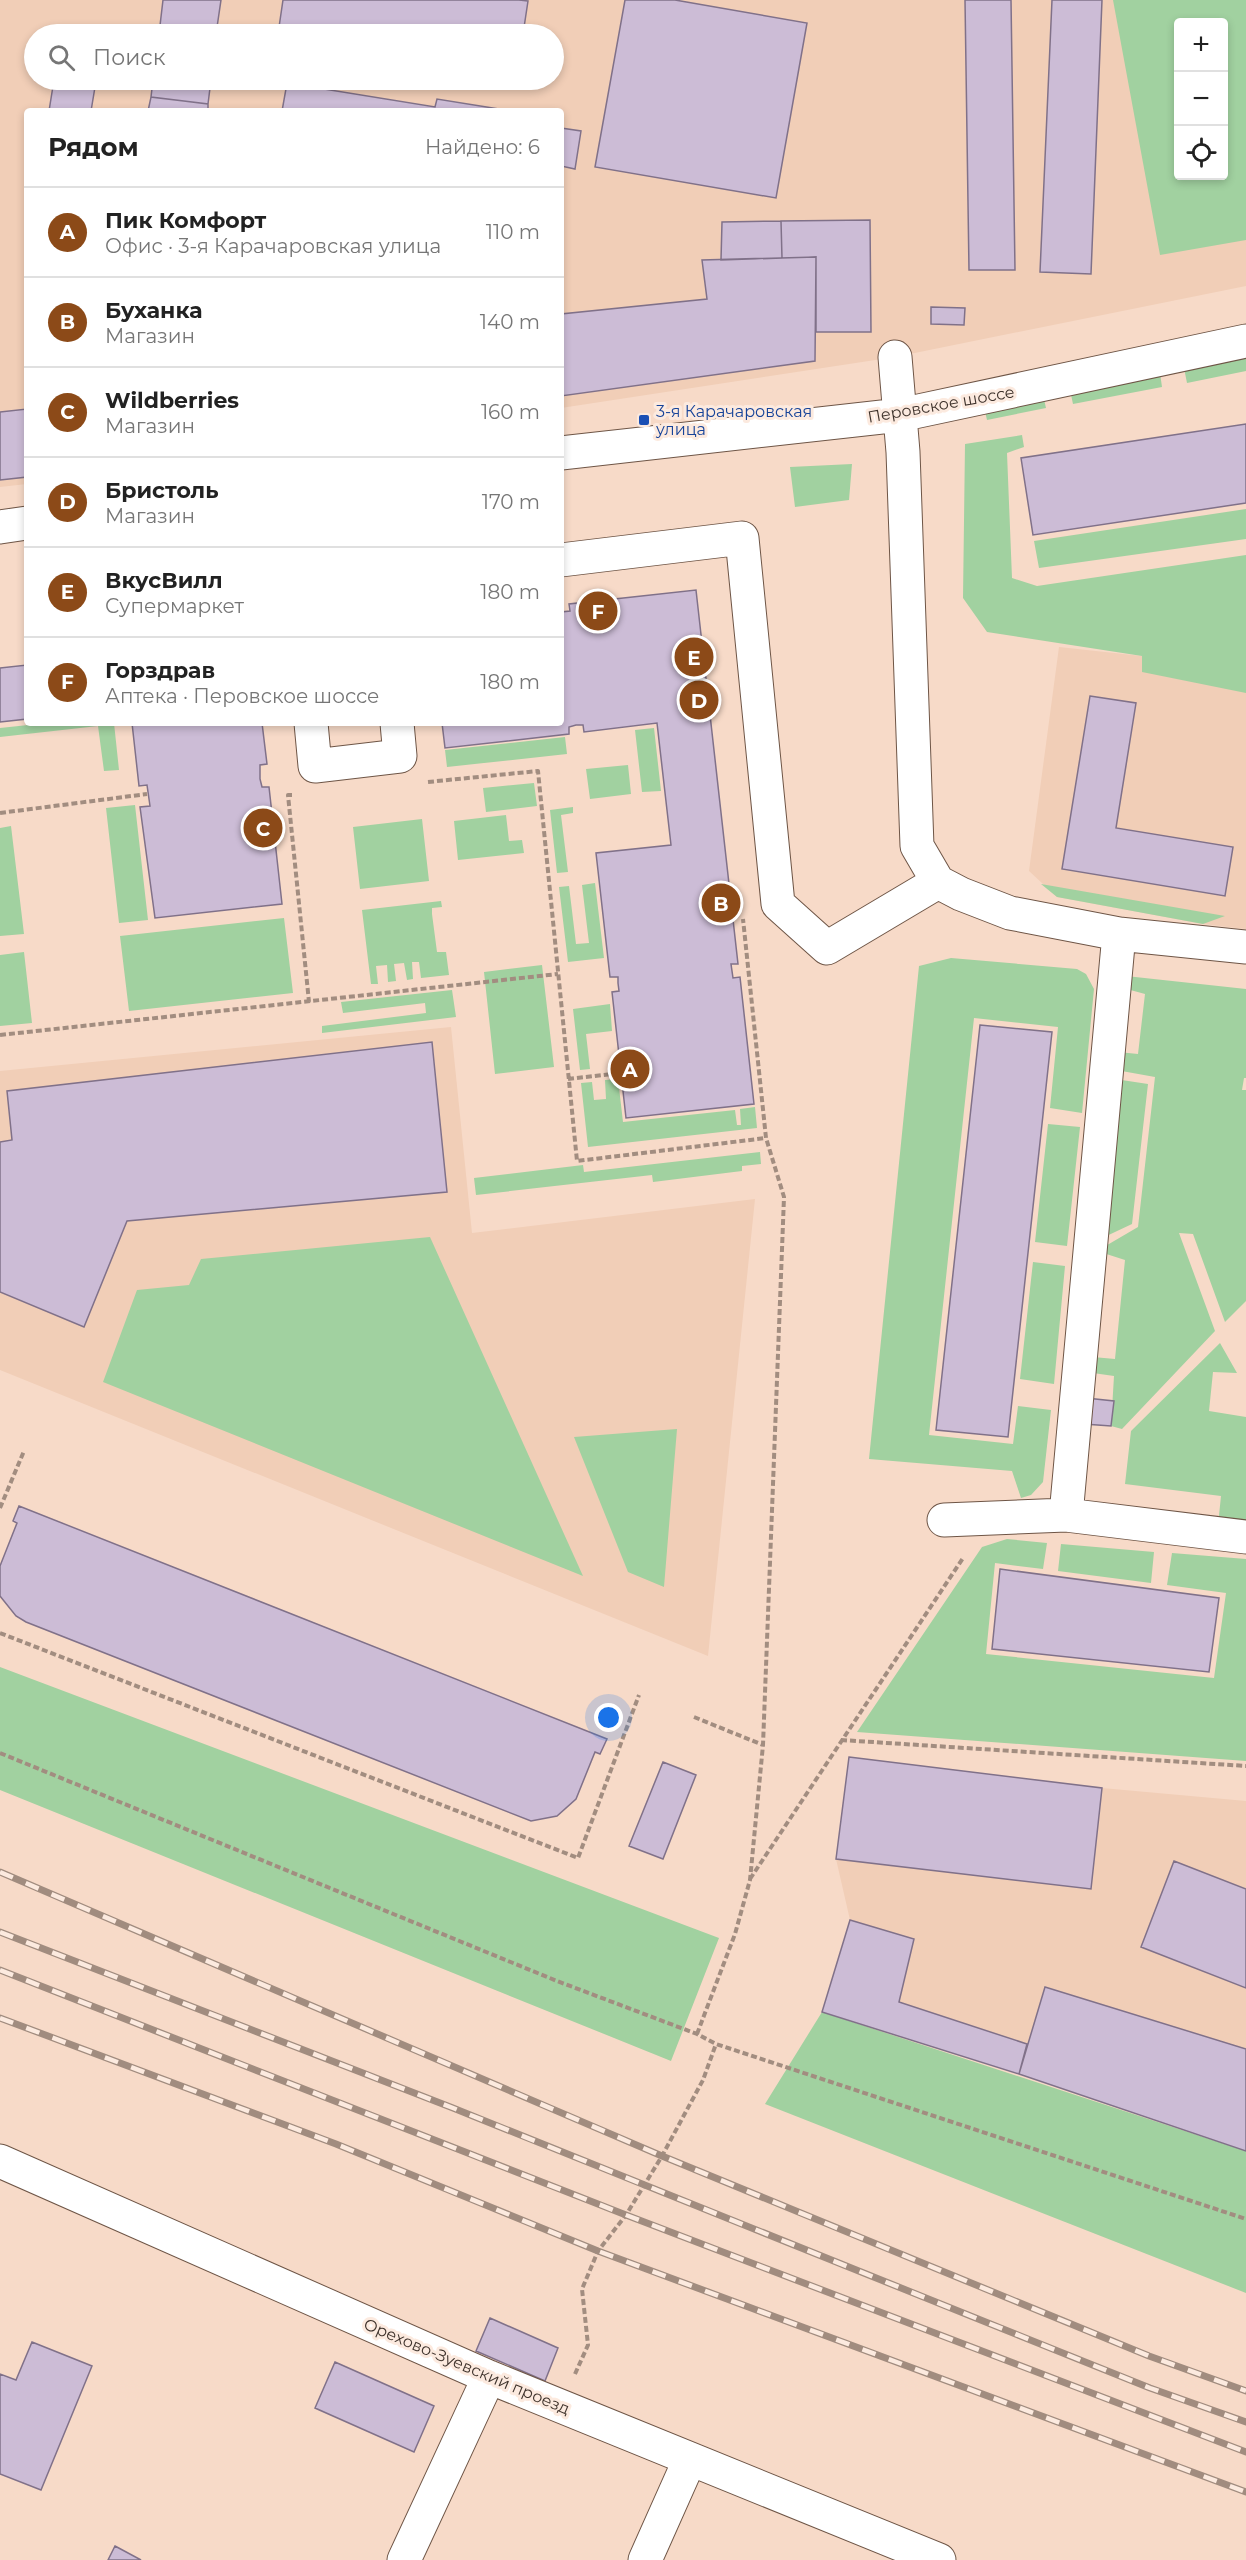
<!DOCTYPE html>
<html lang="ru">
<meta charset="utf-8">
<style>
body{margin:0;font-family:Montserrat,sans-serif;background:#f6f6f6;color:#222}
.controls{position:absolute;right:18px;top:18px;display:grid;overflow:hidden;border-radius:6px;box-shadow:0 3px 9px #0003}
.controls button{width:54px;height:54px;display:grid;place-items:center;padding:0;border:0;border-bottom:2px solid #e0e0e0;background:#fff;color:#222;font:30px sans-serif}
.you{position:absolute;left:609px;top:1718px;width:21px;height:21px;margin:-15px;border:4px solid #fff;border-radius:50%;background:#1a73e8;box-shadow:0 0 0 9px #1a73e833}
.badge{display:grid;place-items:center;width:39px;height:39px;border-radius:50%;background:#8c4a18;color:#fff;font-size:20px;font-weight:700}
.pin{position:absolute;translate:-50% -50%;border:3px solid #fff;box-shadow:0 2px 6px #0006}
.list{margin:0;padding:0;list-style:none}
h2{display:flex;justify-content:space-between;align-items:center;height:78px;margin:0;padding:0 24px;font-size:26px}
h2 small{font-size:20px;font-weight:400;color:#767676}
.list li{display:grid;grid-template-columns:39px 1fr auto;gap:18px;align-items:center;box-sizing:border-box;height:90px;padding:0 24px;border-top:2px solid #e0e0e0}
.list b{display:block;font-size:22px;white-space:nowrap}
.list p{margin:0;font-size:20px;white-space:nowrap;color:#767676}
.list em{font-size:20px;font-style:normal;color:#767676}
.icon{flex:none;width:33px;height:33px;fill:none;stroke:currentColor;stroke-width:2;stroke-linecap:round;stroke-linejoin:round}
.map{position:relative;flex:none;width:1246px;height:2560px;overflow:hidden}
.search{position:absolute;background:#fff;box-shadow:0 3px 9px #0003;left:24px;top:24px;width:540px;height:66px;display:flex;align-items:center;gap:15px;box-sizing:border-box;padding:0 21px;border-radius:33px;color:#767676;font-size:22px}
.panel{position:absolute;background:#fff;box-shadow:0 3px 9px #0003;left:24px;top:108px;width:540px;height:618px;border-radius:6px}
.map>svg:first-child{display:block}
.built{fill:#f1ceb7;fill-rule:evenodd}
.green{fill:#a1d1a0;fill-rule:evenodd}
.building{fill:#ccbcd6;stroke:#807189;stroke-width:1.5}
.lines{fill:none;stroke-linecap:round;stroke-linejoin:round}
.minor-casing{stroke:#6e5546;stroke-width:35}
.path{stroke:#a28d80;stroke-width:4;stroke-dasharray:6 3;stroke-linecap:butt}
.minor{stroke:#fff;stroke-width:33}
.rail-casing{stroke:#a18c7f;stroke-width:7}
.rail{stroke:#fceadf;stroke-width:4.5;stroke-dasharray:14;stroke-linecap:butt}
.transit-dot{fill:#1a4fb4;stroke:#fceadf;stroke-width:2}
.labels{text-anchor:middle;stroke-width:6;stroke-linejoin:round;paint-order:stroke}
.street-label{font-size:16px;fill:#3e322b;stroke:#fceadf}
.transit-label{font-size:16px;fill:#164399;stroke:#fceadf;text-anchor:start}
</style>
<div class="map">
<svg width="1246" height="2560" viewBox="0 0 1246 2560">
<rect width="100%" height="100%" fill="#f7dac8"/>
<path class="built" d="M0,0H1246V286L895,357L561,408V111H27V484L0,487ZM1178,22H1224V176H1178ZM34,34H554V80H34Z
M1059,647L1142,656L1246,676V929L1203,924L1057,897L1029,871Z
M451,1027L472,1233L755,1199L708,1656L0,1370V1071Z
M849,1757L1102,1788L1246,1801V2151L1019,2074L822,2012L850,1920L836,1859Z"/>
<path class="green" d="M1113,0H1246V240L1160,255ZM1224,22V176H1178V22Z
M1246,355V371L1187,383L1184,368Z
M1160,373L1162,387L1073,404L1070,390Z
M1043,395L1046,408L987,420L984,407Z
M1022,435L1024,447L1007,453L1012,578L1037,586L1246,555V693L1142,672V656L987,632L963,598L965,444Z
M852,464L849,500L795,507L790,467Z
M1246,509V539L1039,568L1034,541Z
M47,723H114L119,770L104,771L98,726L0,737V728Z
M654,728L661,791L642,792L635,730Z
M565,737L567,754L447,767L445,750Z
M628,765L631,794L590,799L586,769Z
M534,783L537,806L486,812L483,788Z
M135,805L148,920L119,923L106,808Z
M573,807V813L561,815L568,872L557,873L550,810Z
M506,815L509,841L522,840L524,853L458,860L454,821Z
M422,819L429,881L360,889L353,827Z
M11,826L24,934L0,936V828Z
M595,883L604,958L568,962L559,887L569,886L576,944L589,943L582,885Z
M1041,884L1225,916L1203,924L1057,897Z
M441,901L442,907L432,908V914L437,952H446L449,975L421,978L419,962H412L413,979L407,980L404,963L394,964L396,981L388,982L387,965L376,966L378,984H371L362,910Z
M284,918L293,993L129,1011L120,936Z
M24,952L32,1023L0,1026V955Z
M951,958L1077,969L1086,974L1094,989L1082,1113L1050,1108L1058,1027L974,1018L929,1435L1013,1444L1018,1406L1051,1410L1043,1482L1031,1495L1021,1498L1012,1471L869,1459L919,966Z
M542,965L554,1067L495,1074L484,972Z
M1126,976L1246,989V1078H1244L1242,1090H1246V1301L1225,1322L1193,1234L1179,1233L1215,1331L1122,1429L1111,1426L1114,1376L1093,1373V1357L1115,1359L1125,1260L1097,1251L1138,1227L1155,1077L1116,1070L1118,1052L1138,1054L1145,994L1123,988Z
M452,990L456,1017L322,1033V1026L426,1013L425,1003L343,1013L341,1002Z
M610,1004L612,1031L586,1034L590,1069L580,1070L573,1009Z
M618,1079L623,1122L735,1110L737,1125H741L740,1109L755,1107L757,1128L588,1147L581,1083L592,1082L594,1100L606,1099L605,1080Z
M1115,1079L1148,1084L1132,1224L1098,1240Z
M1048,1124L1080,1127L1067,1246L1035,1242Z
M760,1152L761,1164L742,1166V1171L653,1182L652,1175L476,1195L474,1178L583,1165L584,1172Z
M430,1237L583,1576L103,1382L137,1290L189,1285L201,1259Z
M1033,1262L1065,1266L1054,1384L1020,1379Z
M1220,1343L1237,1373L1213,1372L1209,1411L1246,1417V1527L1218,1525L1221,1496L1125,1484L1131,1431Z
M677,1429L664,1587L628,1572L574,1437Z
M1007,1539L1047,1543L1043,1569L995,1563L986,1654L1214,1678L1226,1593L1167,1585L1172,1553L1246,1559V1761L857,1732L982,1547Z
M1061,1544L1154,1552L1151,1583L1058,1571Z
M0,1667L719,1938L671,2061L0,1790Z
M822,2012L1246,2151V2293L765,2104Z"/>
<path class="building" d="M163,0H221L216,34H159Z
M283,0H519L528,1L523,34H278Z
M625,0H675L807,23L776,198L595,167Z
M965,0H1011L1015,270H969Z
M1052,0H1102L1091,274L1040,272Z
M54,80L96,81L91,111H49Z
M153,80H211L208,104L151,97Z
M287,83L435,107L437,99L499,109L282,111Z
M151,97L208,104V109L218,111H148Z
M561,128L581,131L575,169L561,166Z
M870,220L871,332H816V257L782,258L781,221Z
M781,221L782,258L721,260L722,222Z
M816,257L815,361L561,396V314L707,299L702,260Z
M931,307L965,308L964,325L931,324Z
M27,409V477L0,480V412Z
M1246,424V503L1033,535L1021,458Z
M696,590L738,964H731L733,978L740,977L754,1104L626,1118L612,992L619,991L618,983V977H610L596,853L671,845L657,723L584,732L583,725H576L569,727V734L445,748L442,723H561V612L570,611L569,604Z
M27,665V719L0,722V668Z
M1090,696L1136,703L1116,828L1233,847L1225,896L1062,869Z
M132,723H262L267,764L260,765V779L262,787H269L282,904L155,918L140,807L150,806L147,785L139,786Z
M980,1025L1052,1032L1008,1437L936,1430Z
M432,1042L447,1192L127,1221L84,1327L0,1292V1142L12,1140L7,1091Z
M1086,1398L1114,1401L1111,1426L1084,1424Z
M19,1506L607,1739L600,1754L595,1752L576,1799L557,1816L531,1821L26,1622L16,1616L0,1596V1566L17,1523L13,1521Z
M1000,1569L1219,1598L1209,1672L992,1649Z
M849,1757L1102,1788L1091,1889L836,1859Z
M663,1762L696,1775L663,1859L629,1846Z
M1174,1861L1246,1889V1988L1141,1947Z
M850,1920L914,1939L899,2002L1027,2044L1019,2074L822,2012Z
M1045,1987L1246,2049V2151L1019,2074Z
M490,2318L558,2348L545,2381L476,2351Z
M32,2342L92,2366L41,2490L0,2474V2374L16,2380Z
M335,2362L434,2406L414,2452L315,2408Z
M115,2546L141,2560H108Z"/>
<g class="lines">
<g class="minor-casing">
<path id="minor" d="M895,357L903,452L917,846L938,882L961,894L1010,913L1119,934L1246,947
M561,453L900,415L1246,341
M0,527L27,523
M561,560L742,538L778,904L827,948L938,882
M311,723L315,766L400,756L397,723
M1066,1515L1119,934
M944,1520L1066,1515L1246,1537
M0,2161L489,2377L939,2560
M404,2560L489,2377
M645,2560L690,2459"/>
</g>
<path class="path" d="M428,782L538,771L577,1161L766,1138L743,919
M292,795H288L309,1002
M0,813L147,794
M0,1035L558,974
M568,1079L621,1073
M0,1508L24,1451
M0,1633L578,1858L639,1695
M694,1717L763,1745
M841,1740L1246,1766
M0,1753L557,1981L697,2034L716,2044L1246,2219
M750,1879L963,1558
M697,2034L735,1934L750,1880L763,1745L784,1197L766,1138
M575,2374L588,2345L582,2289L598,2251L626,2215L662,2156L703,2080L716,2044"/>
<use href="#minor" class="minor"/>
<g class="rail-casing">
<path id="rail" d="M0,1872L662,2156L1149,2356L1246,2391
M0,1932L453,2108L1150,2388L1246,2422
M0,1970L626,2215L1246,2452
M0,2018L336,2144L598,2251L1246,2492"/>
</g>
<use href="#rail" class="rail"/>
</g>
<rect class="transit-dot" x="638" y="414" width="12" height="12" rx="3"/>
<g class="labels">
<g class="street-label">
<text transform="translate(941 404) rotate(-10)" y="6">Перовское шоссе</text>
<text transform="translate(467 2366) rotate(23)" y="6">Орехово-Зуевский проезд</text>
</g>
<g class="transit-label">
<text x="656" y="417">3-я Карачаровская<tspan x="656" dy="18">улица</tspan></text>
</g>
</g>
</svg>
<div class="controls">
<button>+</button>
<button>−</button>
<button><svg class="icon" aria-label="locate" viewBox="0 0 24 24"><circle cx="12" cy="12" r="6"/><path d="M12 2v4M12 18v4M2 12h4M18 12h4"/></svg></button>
</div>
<div class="you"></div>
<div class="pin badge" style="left:630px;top:1069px">A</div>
<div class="pin badge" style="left:721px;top:903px">B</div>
<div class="pin badge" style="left:263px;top:828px">C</div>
<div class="pin badge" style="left:699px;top:700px">D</div>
<div class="pin badge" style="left:694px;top:657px">E</div>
<div class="pin badge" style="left:598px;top:611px">F</div>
<div class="search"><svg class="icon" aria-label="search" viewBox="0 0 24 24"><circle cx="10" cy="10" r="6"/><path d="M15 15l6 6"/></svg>Поиск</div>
<section class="panel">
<h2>Рядом<small>Найдено: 6</small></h2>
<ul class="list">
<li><span class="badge">A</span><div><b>Пик Комфорт</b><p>Офис · 3-я Карачаровская улица</p></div><em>110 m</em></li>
<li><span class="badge">B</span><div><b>Буханка</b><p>Магазин</p></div><em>140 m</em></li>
<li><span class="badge">C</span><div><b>Wildberries</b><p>Магазин</p></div><em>160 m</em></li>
<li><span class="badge">D</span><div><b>Бристоль</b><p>Магазин</p></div><em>170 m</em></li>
<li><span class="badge">E</span><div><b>ВкусВилл</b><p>Супермаркет</p></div><em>180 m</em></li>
<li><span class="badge">F</span><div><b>Горздрав</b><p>Аптека · Перовское шоссе</p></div><em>180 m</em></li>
</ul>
</section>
</div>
